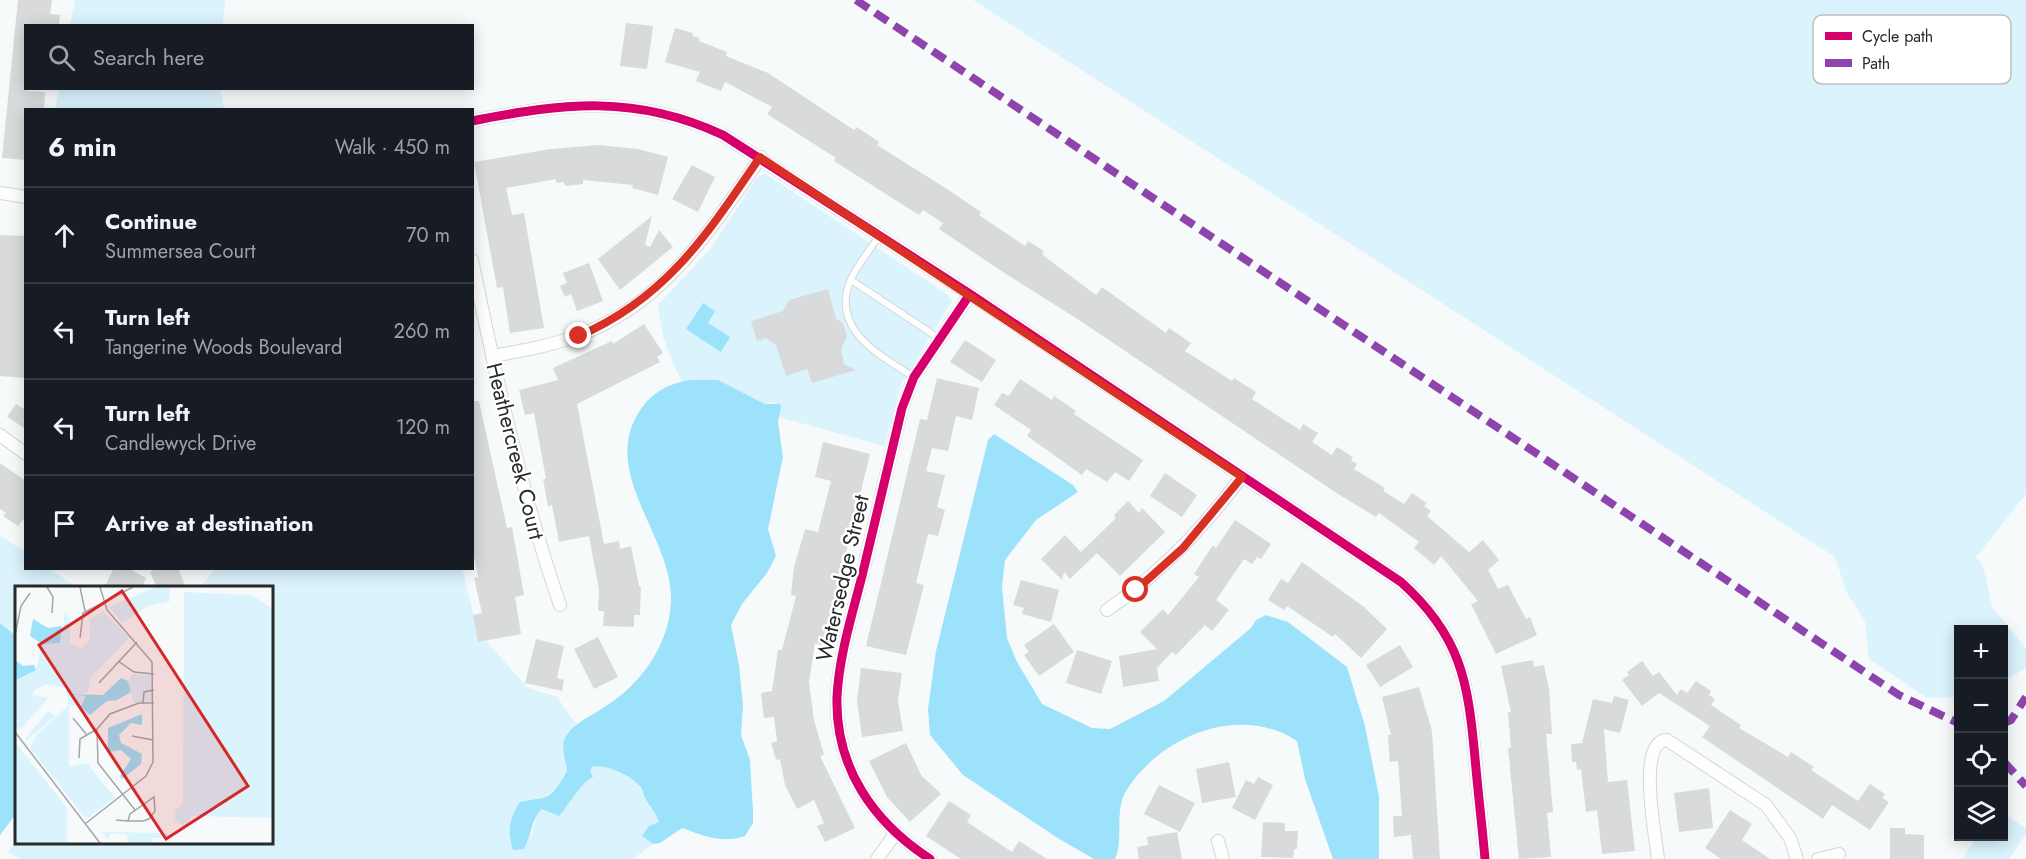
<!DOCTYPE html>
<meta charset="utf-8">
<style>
body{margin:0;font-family:Jost,sans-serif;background:#242831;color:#f1f3f6}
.controls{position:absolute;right:18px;bottom:18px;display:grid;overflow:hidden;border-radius:0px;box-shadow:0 3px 15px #0003}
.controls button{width:54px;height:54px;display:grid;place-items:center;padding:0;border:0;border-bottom:2px solid #363941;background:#171b24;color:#f1f3f6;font:30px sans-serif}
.stop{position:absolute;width:18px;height:18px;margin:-14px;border:4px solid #d93025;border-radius:50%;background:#fff}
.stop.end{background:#d93025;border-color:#fff;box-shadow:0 2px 6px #0008}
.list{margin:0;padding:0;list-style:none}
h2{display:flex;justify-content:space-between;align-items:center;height:78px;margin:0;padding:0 24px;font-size:26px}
h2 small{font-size:20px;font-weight:400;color:#9ea1a6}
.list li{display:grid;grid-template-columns:39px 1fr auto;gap:18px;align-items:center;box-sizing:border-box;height:96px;padding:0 24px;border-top:2px solid #363941}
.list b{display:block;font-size:22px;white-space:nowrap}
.list p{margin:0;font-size:20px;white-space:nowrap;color:#9ea1a6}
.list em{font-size:20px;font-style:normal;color:#9ea1a6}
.icon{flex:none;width:33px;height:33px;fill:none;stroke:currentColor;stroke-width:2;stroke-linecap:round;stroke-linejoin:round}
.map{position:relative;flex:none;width:2026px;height:859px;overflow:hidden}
.search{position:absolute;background:#171b24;box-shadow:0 3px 15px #0003;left:24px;top:24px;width:450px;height:66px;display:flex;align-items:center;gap:15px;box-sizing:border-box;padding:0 21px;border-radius:0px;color:#9ea1a6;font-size:22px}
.panel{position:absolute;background:#171b24;box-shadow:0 3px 15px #0003;left:24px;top:108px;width:450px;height:462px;border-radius:0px}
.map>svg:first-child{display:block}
.green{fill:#daf3fd}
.water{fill:#9ce2fa}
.building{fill:#d8dadb}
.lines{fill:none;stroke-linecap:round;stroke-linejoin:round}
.service-casing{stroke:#d4d6d7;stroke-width:8}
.minor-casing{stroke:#d4d6d7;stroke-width:14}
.service{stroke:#fefefe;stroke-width:6}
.minor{stroke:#fefefe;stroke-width:12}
.quiet{stroke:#8e44ad;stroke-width:8;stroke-dasharray:15 8;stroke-linecap:butt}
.cycleway-casing{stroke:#fff;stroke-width:13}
.cycleway{stroke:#d6006c;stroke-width:9}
.route{stroke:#d93025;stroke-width:8}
.labels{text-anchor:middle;stroke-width:5;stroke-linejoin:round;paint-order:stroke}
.street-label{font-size:22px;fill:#272a2a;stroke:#fff}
.inset-road{fill:none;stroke:#a4a7a7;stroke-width:1.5}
.view{fill:#d62828;fill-opacity:0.15;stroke:#d62828;stroke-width:3}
.inset-edge{fill:none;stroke:#272a2a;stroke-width:3}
.key{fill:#fff;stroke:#bebfbf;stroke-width:1.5}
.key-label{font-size:16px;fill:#272a2a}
</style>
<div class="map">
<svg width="2026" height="859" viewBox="0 0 2026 859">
<rect width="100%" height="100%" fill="#f7fafb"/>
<path class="green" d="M75,0H225L223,25H70Z
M973,0H2026V494L1976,557L1983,566L1992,607L2026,648V668L2004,681V630H1958V697L1927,698L1869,659L1865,621L1847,593L1835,557Z
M59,88L220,89L224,109H55Z
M766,174L948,295L952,301L901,385L884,446L779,417L781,408L774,402L765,404L718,380L682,381C668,356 661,334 658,305L711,248L758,176Z
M0,535L25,552L26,568L49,569L77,587L16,588V636L0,623Z
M216,568L462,569L478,632L528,688L557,697L577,725C561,736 565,755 567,771C559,786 552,794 537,802L531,800V837L537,814L542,809L559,815L592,767C606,763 634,777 642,790C644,792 643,796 645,799C651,808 655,810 659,823L649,826L642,836L653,844L633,859H20L7,852L17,842H272V588L200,587Z
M2004,814L2026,828V834L2009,859H1962L1977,837L2004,836Z"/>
<path class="water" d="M703,303L715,311L708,323L730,337L721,352L686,329Z
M690,380H718L765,404H780L781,408L778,422L783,457L768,529L776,556L767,573L742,604L731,625L739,665L743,706L741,735L750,760L753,811V823L745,836C721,844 705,836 682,828L660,843L653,844L642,836L649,826L659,822C654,808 651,809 645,798C644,797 643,791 642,789C634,777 606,763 592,767L590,771L593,777C581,782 569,805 559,816L542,809C531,819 531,837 524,849L513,850C507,831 509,819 520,802C550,796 549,802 567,771C566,761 560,746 566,736C574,723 593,715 606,706C641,684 669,645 671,602C674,537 597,472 641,409C652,392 670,383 690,380Z
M994,434L1073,485L1078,492L1036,520L1005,560L1002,587L1007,638L1017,662L1042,704L1092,728L1110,729L1164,701L1251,628L1256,620L1266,615L1288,622L1347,667L1365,726L1379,796V859H1333L1305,779L1297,741C1239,703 1160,736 1126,791C1114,811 1124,840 1115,859H1094L1056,837L963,775L930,735L928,709L936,651L988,440Z
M0,623L16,636V814L0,835Z"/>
<path class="building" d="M18,0H52L50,14L60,15L59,26H26V91L45,92L44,110H26V160L2,158Z
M626,23L653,26L647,69L620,66Z
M675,28L693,33L692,36L700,38L699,41L727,52L726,56L768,73L854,130L857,127L879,142L877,145L947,189L981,212L979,215L1025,246L1028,241L1044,251L1042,254L1048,259L1096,295L1102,287L1166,333L1169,328L1191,343L1185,351L1232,381L1234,378L1256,392L1252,399L1300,430L1303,424L1318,433L1312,442L1332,455L1337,447L1353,457L1351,460L1357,464L1354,469L1385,488L1383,491L1404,504L1412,493L1427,503L1424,506L1431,511L1427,516L1469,552L1483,540L1499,560L1488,570L1498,589L1508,585L1526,619L1530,617L1537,635L1496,654L1471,604L1478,601L1441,556L1434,565L1414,548L1419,542L1379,513L1376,517L1338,494L1079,320L1006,274L939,229L943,223L923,210L919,215L834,161L836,158L767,114L772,107L725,82L721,91L696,81L700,72L665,62Z
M598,145L638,149L668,157L658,195L632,188L633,185L583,180V184L565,186L564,182L556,183V179L506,188L512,215L524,213L544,328L510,333L503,287L497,288L474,162L551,149Z
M692,165L715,177L698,212L672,199Z
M652,216L645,245L650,247L659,230L673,247L620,290L598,259Z
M0,235L26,236V378L0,376Z
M589,263L603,301L577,311L571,294L565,297L560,286L567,283L563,273Z
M828,289L836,319L843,323L847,336L841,349L844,364L856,370L812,383L807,369L786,376L776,345L766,338L757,341L751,321L783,311L789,300Z
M644,324L663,353L657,357L660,362L577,404L604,544L619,541L620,549L631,546L639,586L641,587L640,615H634V627L603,626L604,611H598L599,590L589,536L559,542L552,505L548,506L543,479H546L534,413L525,415L519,390L558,380L553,368L612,341L613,344Z
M965,340L996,360L982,382L950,362Z
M937,378L979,388L972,420L956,416L948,451L932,448L926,471L945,475L937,507L945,510L938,536L928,534L916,583L924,585L906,655L866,646L920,419L927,420Z
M1020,379L1052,400L1054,396L1076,411L1074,414L1143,460L1129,481L1115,472L1107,482L1086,469L1082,475L1027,436L1031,430L994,405L1002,393L1009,396Z
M472,401H479L507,528L512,527L524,595L515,597L521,634L478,642L473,615L482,613L474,578L478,577L472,545Z
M16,404L26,410V429L7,417Z
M823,442L870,454L823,646L815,643L809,682L814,720L824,755L820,756L855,828L825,842L817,826L824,823L814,800L797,809L785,785L780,759L776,760L771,743L777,741L774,717L764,718L761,693L772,691L778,650H782L796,596L791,595L794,567L805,529L818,532L831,481L815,477Z
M0,463L26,481V516L18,526L3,516L6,513L0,509Z
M1165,473L1197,495L1182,517L1150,496Z
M1128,501L1139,513L1142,508L1165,532L1120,576L1097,553L1070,579L1064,572L1062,580L1041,559L1065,535L1081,552L1116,518L1114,515Z
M1235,520L1271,544L1261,559L1257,557L1252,564L1244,559L1216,600L1229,610L1212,631L1205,625L1176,655L1172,652L1157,668L1159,681L1123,687L1119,656L1157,649L1140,632L1163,609L1168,615L1199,577L1194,574L1213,545L1216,548Z
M1302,562L1364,607L1387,629L1361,658L1335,634L1333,637L1287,606L1284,610L1268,600L1281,579L1288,583Z
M114,568H128L146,578L142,588H104Z
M157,568H178L186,588H157L150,572Z
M1021,580L1059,590L1051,622L1022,614L1024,608L1013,605Z
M1054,624L1074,652L1039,676L1024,655L1029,652L1024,645Z
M598,637L618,677L594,689L574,649Z
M536,639L564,646L557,678L564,680L562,691L525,683Z
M1400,645L1413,667L1380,687L1366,665Z
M1077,650L1112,661L1101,694L1066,683Z
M1533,660L1534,667L1544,665L1549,689L1552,734H1546L1553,812L1547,813L1551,857L1519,859L1508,748H1511L1508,712H1511L1501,666Z
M1642,661L1653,676L1659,672L1677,695L1681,689L1687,693L1696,681L1711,691L1709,695L1715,699L1711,705L1741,725L1739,728L1788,757L1791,752L1814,767L1811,770L1858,801L1870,784L1885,794L1882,798L1889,802L1870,830L1832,805L1823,819L1702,737L1710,726L1659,693L1642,706L1622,680L1629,675L1627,672Z
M861,668L902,673L898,701L903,731L862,737L857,701Z
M1419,687L1432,731L1440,859H1413L1411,835L1394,837L1393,816H1402L1398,761L1390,762L1388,735H1391L1382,697Z
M1614,696L1629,700L1620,733L1604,729L1608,782L1627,780L1635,851L1602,854L1597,810L1586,812L1581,769L1577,770L1576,762H1572L1571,744L1582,743L1593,699L1612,703Z
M906,743L921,775L941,794L910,822L887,797L869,761Z
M1229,762L1236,797L1202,803L1196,769Z
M1258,777L1273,785L1255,820L1232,808L1246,780L1254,784Z
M1159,785L1195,803L1180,832L1144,814Z
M1709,788L1713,828L1679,832L1674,793Z
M949,801L971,815L967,822L1012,852L1019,841L1047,859H961L926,836Z
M1730,810L1752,824L1742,840L1770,859H1721L1705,848Z
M1263,822L1285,823V831H1298L1297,849H1294L1293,858L1261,857Z
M1890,828H1905V834L1924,835V859H1890Z
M1177,832L1182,859H1139L1137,847L1148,845L1147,837Z"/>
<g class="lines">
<g class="service-casing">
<path id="service" d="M879,236C870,250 858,264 851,279C829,329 879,355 914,377
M851,280L940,339"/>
</g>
<g class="minor-casing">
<path id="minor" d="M472,121C564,103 635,94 723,135L970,294L1401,582C1461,636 1468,681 1475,758C1478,792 1482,825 1485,859
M0,193L26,197
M472,260C496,377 521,492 560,605
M492,356C521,351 549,346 577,336C664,305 711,229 761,157
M0,435L26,454
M1107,610C1161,573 1203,529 1242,476
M1218,841L1223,859
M877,859L895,834
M930,859C873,822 835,767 837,697C839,656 852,615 862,576C875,520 889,464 902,408L914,377L970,294
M1658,859C1656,837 1636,741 1667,740L1766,805L1790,838L1797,859
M1818,859L1839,854"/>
</g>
<use href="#service" class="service"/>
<use href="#minor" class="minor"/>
<path class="quiet" d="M856,0L1899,695L1958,723
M2004,723L2011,720L2026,697
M2004,762L2026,786"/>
<g class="cycleway-casing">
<path id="cycleway" d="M472,121C564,103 635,94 723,135L970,294L1401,582C1461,636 1468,681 1475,758C1478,792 1482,825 1485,859
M930,859C873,822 835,767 837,697C839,656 852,615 862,576C875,520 889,464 902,408L914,377L970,294"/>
</g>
<use href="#cycleway" class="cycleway"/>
</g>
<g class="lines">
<path class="route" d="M579,336C667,298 708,233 760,157L1242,477L1183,548L1136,590"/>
</g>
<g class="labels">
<g class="street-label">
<text transform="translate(516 451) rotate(76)" y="8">Heathercreek Court</text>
<text transform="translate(842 578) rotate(-77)" y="8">Watersedge Street</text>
</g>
</g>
<g transform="translate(15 586)">
<rect width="258" height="258" fill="#f7fafb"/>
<path d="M140,1H154L155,15L133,20L107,37L94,21ZM169,6L237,9L258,23V232L177,230L170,242L160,234V226L168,216ZM88,25L114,52L76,91L73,106L62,108L71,110L69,120L54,119L51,102L32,98L19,104L17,113L20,109L33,112L4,145L0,140L4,134H0V93L21,83L27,58L45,57L50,26L55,34V58L67,62L75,53L74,34ZM118,88L136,89L137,115L119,118L113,95ZM54,119V181L72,177L100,212L71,233L15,162L22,148ZM33,125L40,130L11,155V152ZM0,156L52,222V257H0ZM87,246L153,247L154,252H137V257H113L112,248H95L93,254Z" fill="#daf3fd"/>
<path d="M18,33L33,42L47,40L45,57L27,58L15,50ZM0,74L8,80L19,79L21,84L1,94ZM106,92L113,95L116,106L102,114L92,115L75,129L66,121L71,110L57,108L88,109ZM127,128V139L116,137L104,149L106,157L127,168L126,178L107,193L105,190L116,173L106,164L93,166V142Z" fill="#9ce2fa"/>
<path class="inset-road" d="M32,1L38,11L37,27M65,1L70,25M0,49L6,20L15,7M65,52L68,27L118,1M103,75L119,86L139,88M84,97L122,56M128,117L129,106L139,104M58,132L71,148M0,146L85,257M117,150L138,154M64,172L65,153L82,143M120,224L83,177L82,143L95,128L124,117H139M101,234L113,235H128L134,233L140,225L139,211L115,228L113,235M70,238L131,190L138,176L137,76L92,24L85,1"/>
<path class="view" d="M107,5L233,200L151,253L24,59Z"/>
<rect width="258" height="258" class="inset-edge"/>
</g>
<rect x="1813" y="15" width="198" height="69" rx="9" class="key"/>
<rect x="1825" y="32" width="27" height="8" fill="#d6006c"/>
<rect x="1825" y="59" width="27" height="8" fill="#8e44ad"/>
<g class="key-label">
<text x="1862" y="42">Cycle path</text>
<text x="1862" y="69">Path</text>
</g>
</svg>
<div class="controls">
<button>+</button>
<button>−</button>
<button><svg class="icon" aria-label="locate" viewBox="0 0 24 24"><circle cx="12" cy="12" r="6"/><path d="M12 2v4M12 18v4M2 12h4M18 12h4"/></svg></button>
<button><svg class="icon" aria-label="layers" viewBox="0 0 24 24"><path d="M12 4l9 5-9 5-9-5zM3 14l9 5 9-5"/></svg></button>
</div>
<div class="stop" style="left:1136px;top:590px"></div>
<div class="stop end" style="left:579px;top:336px"></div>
<div class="search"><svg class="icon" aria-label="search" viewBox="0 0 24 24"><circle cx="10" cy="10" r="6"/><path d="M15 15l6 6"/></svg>Search here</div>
<section class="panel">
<h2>6 min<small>Walk · 450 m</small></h2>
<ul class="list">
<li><svg class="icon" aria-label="ahead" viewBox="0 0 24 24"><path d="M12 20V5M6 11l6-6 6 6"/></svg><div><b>Continue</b><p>Summersea Court</p></div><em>70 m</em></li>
<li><svg class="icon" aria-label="left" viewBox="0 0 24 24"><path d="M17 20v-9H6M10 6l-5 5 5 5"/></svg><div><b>Turn left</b><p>Tangerine Woods Boulevard</p></div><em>260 m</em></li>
<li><svg class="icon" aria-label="left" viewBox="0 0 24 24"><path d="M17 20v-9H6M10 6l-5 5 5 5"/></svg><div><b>Turn left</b><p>Candlewyck Drive</p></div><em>120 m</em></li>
<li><svg class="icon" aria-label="arrive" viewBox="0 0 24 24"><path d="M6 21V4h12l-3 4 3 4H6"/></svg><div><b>Arrive at destination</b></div></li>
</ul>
</section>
</div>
